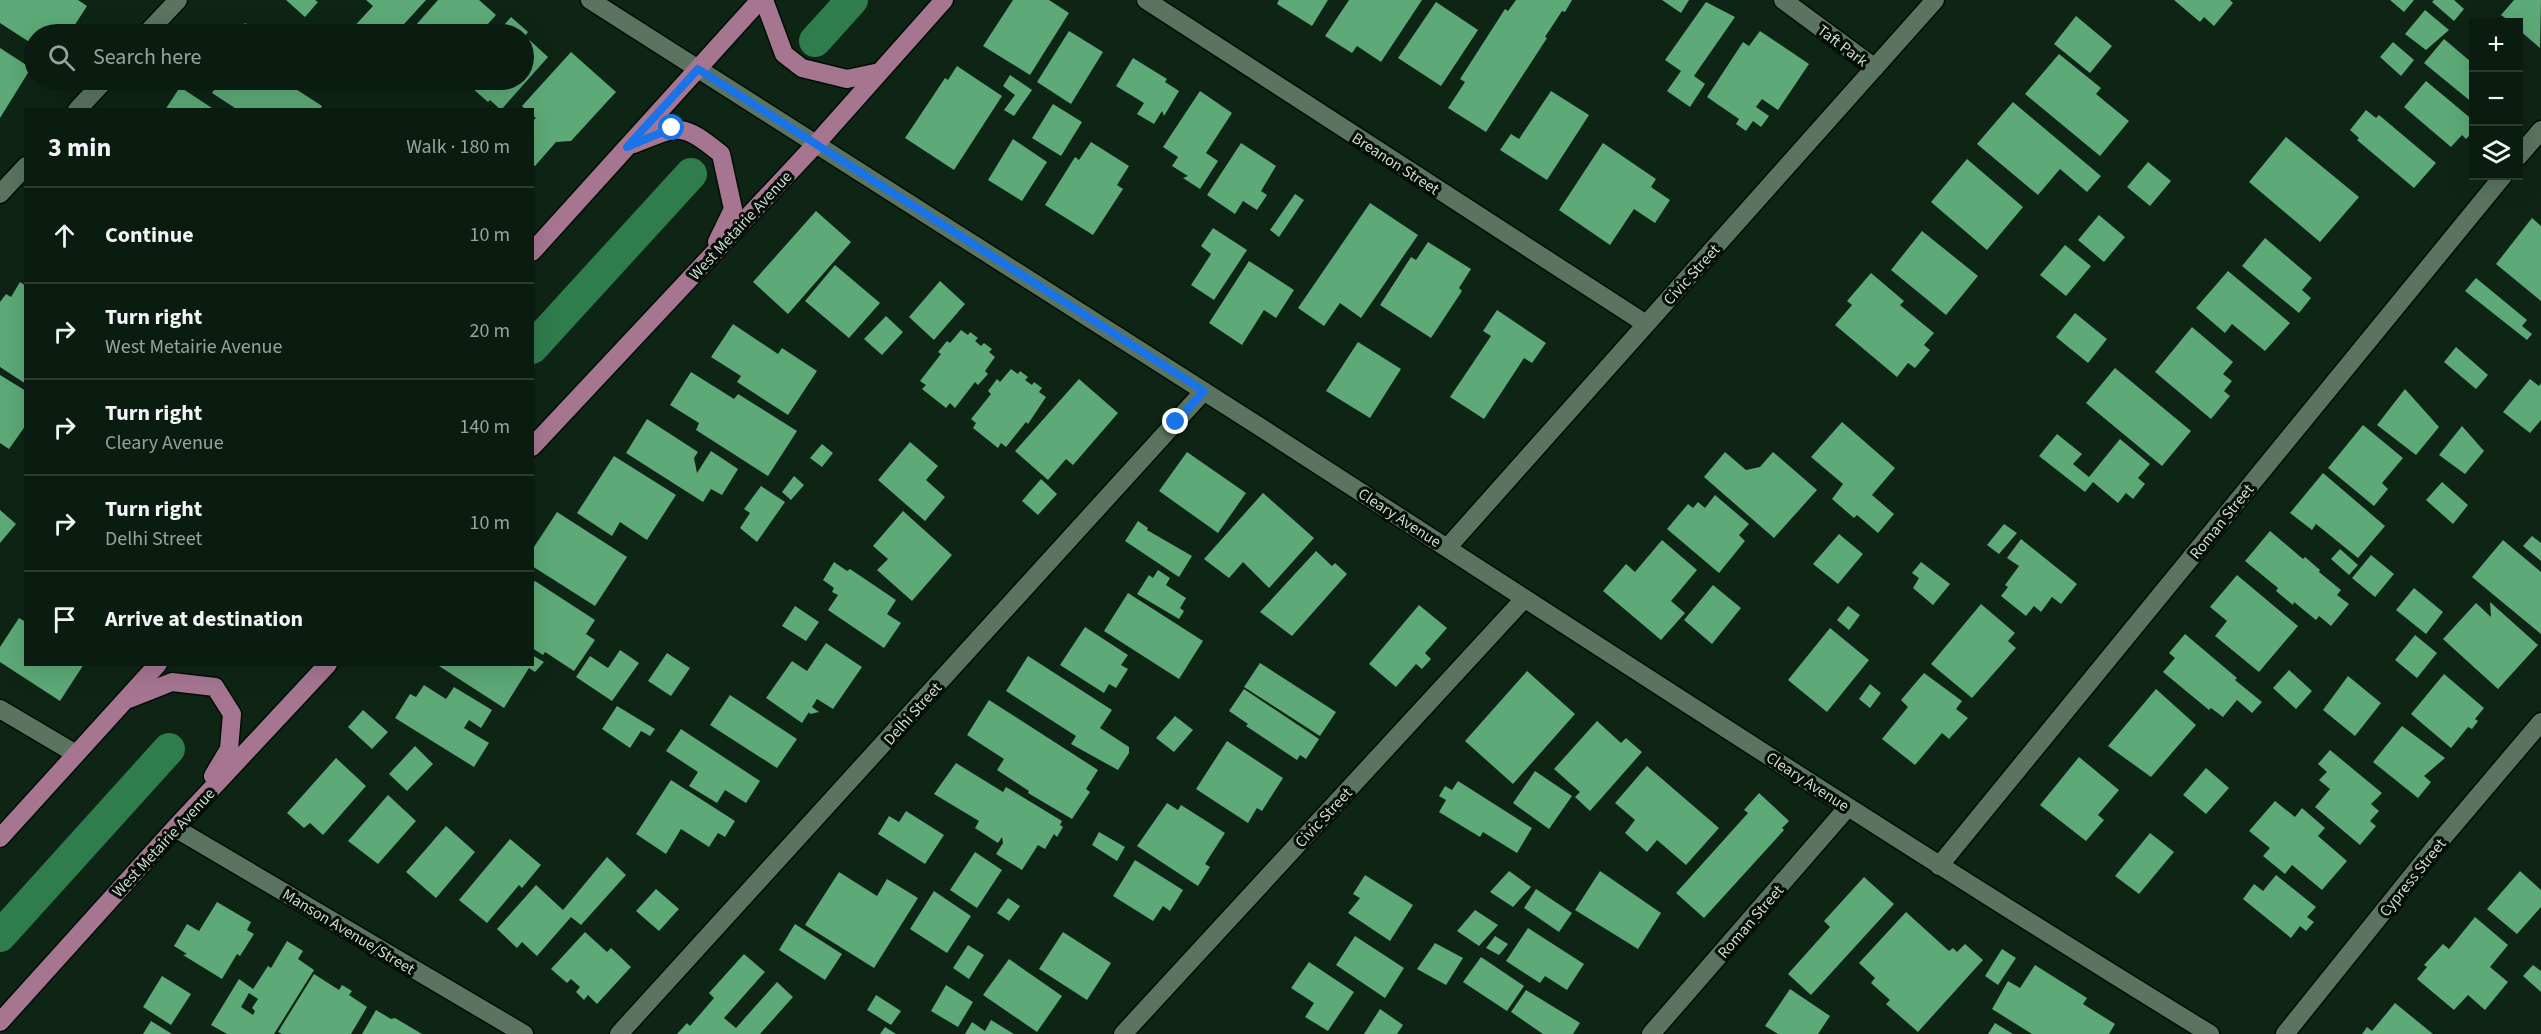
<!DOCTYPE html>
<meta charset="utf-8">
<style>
body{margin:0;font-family:"Source Sans 3",sans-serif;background:#18291e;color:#f1f3f6}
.controls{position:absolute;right:18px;top:18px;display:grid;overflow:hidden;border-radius:0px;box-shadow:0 6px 24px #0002}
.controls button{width:54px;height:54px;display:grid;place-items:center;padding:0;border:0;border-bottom:2px solid #2a3a30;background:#0a1c10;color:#f1f3f6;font:30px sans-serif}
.stop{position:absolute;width:18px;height:18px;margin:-14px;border:4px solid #1a73e8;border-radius:50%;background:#fff}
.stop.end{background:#1a73e8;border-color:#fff;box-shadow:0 2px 6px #0008}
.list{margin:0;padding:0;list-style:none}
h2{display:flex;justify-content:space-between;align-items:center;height:78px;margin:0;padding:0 24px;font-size:26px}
h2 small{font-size:20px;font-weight:400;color:#99a19f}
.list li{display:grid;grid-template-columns:39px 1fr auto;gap:18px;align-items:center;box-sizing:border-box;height:96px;padding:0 24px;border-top:2px solid #2a3a30}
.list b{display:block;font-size:22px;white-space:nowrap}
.list p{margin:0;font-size:20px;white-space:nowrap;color:#99a19f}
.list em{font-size:20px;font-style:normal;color:#99a19f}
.icon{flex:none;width:33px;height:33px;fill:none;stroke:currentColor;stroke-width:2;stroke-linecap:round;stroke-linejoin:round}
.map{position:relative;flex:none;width:2541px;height:1034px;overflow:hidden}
.search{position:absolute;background:#0a1c10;box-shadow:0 6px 24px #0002;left:24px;top:24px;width:510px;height:66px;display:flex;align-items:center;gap:15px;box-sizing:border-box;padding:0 21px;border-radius:33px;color:#99a19f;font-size:22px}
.panel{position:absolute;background:#0a1c10;box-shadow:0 6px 24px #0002;left:24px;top:108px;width:510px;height:558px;border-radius:0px}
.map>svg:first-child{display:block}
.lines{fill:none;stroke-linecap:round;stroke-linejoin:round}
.canal{stroke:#2f7c4d;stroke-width:32}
.building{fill:#5da977;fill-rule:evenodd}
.minor-casing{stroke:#000e03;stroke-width:21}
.major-casing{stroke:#000e03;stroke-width:21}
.minor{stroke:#5a7461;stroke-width:18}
.major{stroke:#a67691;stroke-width:18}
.route{stroke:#1a73e8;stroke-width:8}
.labels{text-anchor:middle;stroke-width:6;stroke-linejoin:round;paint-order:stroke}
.street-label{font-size:16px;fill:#ccdad0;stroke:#040c06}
</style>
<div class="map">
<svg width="2541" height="1034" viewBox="0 0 2541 1034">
<rect width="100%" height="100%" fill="#0e2516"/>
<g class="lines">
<path class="canal" d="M815,41L852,0
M532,348L691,174
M0,936L169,749"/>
</g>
<path class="building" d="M0,0H78L87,6L69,34H34V45L0,23Z
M286,0H315L318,2L305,17Z
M366,0H426L395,34H353L350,31L373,6Z
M438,0H479L496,15L479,34H408Z
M1013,0H1049L1069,13L1030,75L983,46Z
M1279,0H1328L1312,26L1277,4Z
M1349,0H1422L1381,62L1357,46L1352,53L1325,36Z
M1516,0H1572L1565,12L1562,11L1545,37L1547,38L1486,132L1448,108L1465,82L1460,79L1505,9L1508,11Z
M1662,0H1689L1681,13Z
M2174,0H2230L2233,3L2214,26L2204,17L2200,22Z
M2390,0H2414L2404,12Z
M2434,0H2454L2464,9L2454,21L2432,2Z
M2514,0H2541L2540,48L2518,29V22H2511L2501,15Z
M1436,2L1478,30L1441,86L1398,58Z
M1706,2L1735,17L1694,76L1705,84L1690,107L1667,91L1681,71L1665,60Z
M2425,10L2449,30L2426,50L2405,34Z
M2076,16L2112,46L2090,73L2054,44Z
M511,17L528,32L525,36L548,57L501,110L490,100L488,102L463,80H524V34H496Z
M245,23L263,34H237Z
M1069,31L1103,52L1071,104L1037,82Z
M1760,31L1809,64L1778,110L1762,99L1756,107L1769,116L1761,127L1753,121L1746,131L1736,124L1739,119L1707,97L1743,42L1749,46Z
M2444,39L2470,61L2474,57V104L2424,63Z
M2393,42L2414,60L2401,76L2380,57Z
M0,48L31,68L0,118Z
M571,52L616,92L571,141L556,142L535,166L532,164V121L536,118L532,115V110H526L522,106Z
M2059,54L2101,88L2096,94L2129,121L2100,156L2025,94Z
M1133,58L1167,79L1165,82L1179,91L1164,116L1162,111L1154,124L1137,114L1144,103L1116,86Z
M957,66L1002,96L954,170L905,138L945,78L948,80Z
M1010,75L1032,90L1014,116L1004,110L1015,95L1003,86Z
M221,80H286L285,82L322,106L320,110H238L212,93Z
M2426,81L2474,121V131L2466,139L2462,135L2451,147L2404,107Z
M180,87L215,110H165Z
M1200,91L1232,113L1206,153L1218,161L1200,189L1183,178L1188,176L1172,166L1178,157L1163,147Z
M1551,91L1589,115L1547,180L1500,150L1511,134L1519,139Z
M2013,102L2101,176L2087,192L2060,169L2038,195L1977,144Z
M1053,104L1082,122L1061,156L1032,138Z
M2366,110L2376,118L2379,115L2436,163L2414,188L2357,140L2359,138L2350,130Z
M2286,137L2359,197L2320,242L2249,182Z
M1013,139L1047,162L1022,201L988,180Z
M1091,142L1129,166L1117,185L1123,189L1093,235L1045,205L1075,157L1079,160Z
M1241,143L1276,166L1261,191L1267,195L1257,210L1243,201L1235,214L1207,195Z
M1603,143L1656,179L1651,187L1670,200L1655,223L1634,209L1610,245L1559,210Z
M1967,159L2023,207L1987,250L1931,202Z
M2148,162L2171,181L2150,206L2127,187Z
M1295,194L1304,200L1279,237L1270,230Z
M1370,203L1418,235L1361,318L1340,303L1324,326L1298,308Z
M816,211L851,242L788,314L753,282Z
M2099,215L2125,237L2104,262L2078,240Z
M2532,218L2541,226V301L2496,264Z
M1213,228L1247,250L1214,300L1191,285L1211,254L1201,246Z
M1922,231L1978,276L1946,315L1891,270Z
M2265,238L2312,278L2302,290L2311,298L2299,313L2242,266Z
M1428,242L1471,269L1459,288L1462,291L1431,338L1380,305L1411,257L1416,260Z
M2065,245L2091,266L2066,296L2040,275Z
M1249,261L1294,290L1276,318L1264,310L1242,345L1209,323Z
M835,265L880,303L849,338L805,301Z
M2228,271L2290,323L2265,351L2232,324L2225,333L2196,308Z
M1871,273L1904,301L1900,305L1934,333L1924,345L1930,350L1915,368L1908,363L1897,377L1835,325L1852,305L1847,301Z
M2476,278L2527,320L2522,326L2532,334L2527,340L2465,291Z
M940,281L965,304L934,340L909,317Z
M20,282L26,286V384L0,367V302L6,294L11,297Z
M1497,310L1546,343L1532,363L1524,358L1484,419L1450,397L1491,336L1483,331Z
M2075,313L2107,339L2088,363L2056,337Z
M886,316L903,332L882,355L864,339Z
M733,324L778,354L782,348L817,371L788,415L737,382L741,376L711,357Z
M2192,327L2233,362L2223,374L2232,381L2224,391L2230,396L2211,419L2155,372Z
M961,330L968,335L970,332L978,338L975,341L981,346L984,343L992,349L989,352L995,357L985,371L988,374L978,385L975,382L955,408L950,403L946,408L922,389L926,385L920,381L941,354L938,352L947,341L950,343Z
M1358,342L1401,369L1370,418L1326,391Z
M2456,347L2488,375L2476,389L2444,362Z
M2115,368L2191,431L2162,466L2086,403Z
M1011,369L1018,374L1020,371L1028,377L1025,380L1032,385L1034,382L1042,388L1039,392L1046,397L1028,424L1026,422L1006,447L1001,443L998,448L973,428L976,423L971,419L991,394L988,391L997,379L1000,382Z
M691,372L734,399L738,394L797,431L768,476L696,430L699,423L670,405Z
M0,375L26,391V425L9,449L0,443Z
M1079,379L1118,413L1073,465L1066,459L1048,480L1015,451Z
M2530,379L2539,386L2541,383V420L2530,433L2503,412Z
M2405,389L2439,427L2416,455L2377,425Z
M647,419L698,452L694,458L697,473L711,451L738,469L722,495L711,489L703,502L626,453Z
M1842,422L1895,468L1872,495L1894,514L1878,533L1857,515L1854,518L1832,499L1843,484L1811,457Z
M2363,425L2403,458L2382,483L2388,489L2374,506L2328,468Z
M2462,426L2484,451L2465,474L2439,455Z
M2057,434L2082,454L2073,464L2089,477L2120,439L2150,464L2138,478L2145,484L2133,499L2126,493L2118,503L2093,482L2085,492L2039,456Z
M910,442L938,466L926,480L945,497L925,521L878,480Z
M822,444L833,453L822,467L810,458Z
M1187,452L1246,493L1218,533L1159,491Z
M1725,452L1746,470L1760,467L1773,452L1817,490L1774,538L1704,477Z
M614,456L676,495L647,540L620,522L612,536L577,513Z
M2323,473L2385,526L2358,558L2316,524L2312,530L2290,513Z
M794,476L804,485L791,500L782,492Z
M1041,479L1057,494L1038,515L1022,501Z
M2442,482L2468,505L2453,524L2426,500Z
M761,486L785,502L757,542L740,528L750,513L744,509Z
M1263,493L1314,538L1269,588L1243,562L1229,578L1204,559Z
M1715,495L1749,524L1739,535L1745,541L1719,573L1667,529L1688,504L1693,508L1698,502L1705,508Z
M0,510L16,524L0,543Z
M903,511L952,555L912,601L877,570L888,559L873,546Z
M557,512L627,557L595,606L532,566V550Z
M1138,521L1148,528L1147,530L1192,556L1179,577L1125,541Z
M2004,524L2017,533L1999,554L1987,545Z
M2270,531L2303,559L2305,557L2320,570L2319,572L2341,590L2337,595L2349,604L2331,626L2319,616L2316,620L2294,602L2293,605L2276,591L2278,588L2245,561Z
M1839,534L1863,554L1838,584L1813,564Z
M2532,536L2541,543V561L2523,546Z
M2021,539L2077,584L2061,604L2052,597L2041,612L2034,606L2026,616L2001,596L2008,587L2005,585L2019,566L2007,558Z
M1662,540L1697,570L1671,601L1685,613L1661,640L1603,591L1626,564L1635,572Z
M2503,540L2541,572V634L2472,577Z
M2340,549L2358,565L2349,575L2331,559Z
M1316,551L1332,566L1335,563L1347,574L1292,636L1260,612Z
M2371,555L2394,574L2375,597L2352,578Z
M834,562L847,571L850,569L896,600L887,614L901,623L884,648L828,610L838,595L832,592L834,588L823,580Z
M1921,562L1950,584L1933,605L1913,588L1919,578L1912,573Z
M1158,570L1170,578L1166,585L1186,598L1180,608L1184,611L1179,619L1137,594L1149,575L1153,578Z
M2237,575L2298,626L2259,672L2215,636L2227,621L2210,607Z
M535,581L595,620L586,634L595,640L574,671L545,652L543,655L532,648V585Z
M1713,585L1741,608L1712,644L1684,620Z
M2414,588L2443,612L2426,634L2396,610Z
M1128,593L1203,641L1179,679L1104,631Z
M2490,602L2538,645L2498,689L2443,639L2476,603L2491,617Z
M1981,604L2015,633L2008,641L2016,648L1972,698L1931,664Z
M1419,605L1447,628L1425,653L1431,659L1422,669L1416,664L1396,687L1369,664Z
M795,606L819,622L806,641L782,626Z
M1848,606L1860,615L1849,630L1837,620Z
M19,618L26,622V664H84L60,701L0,662V647Z
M1085,627L1128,655L1121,665L1128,669L1116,688L1109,684L1104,693L1060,665Z
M1830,628L1869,660L1827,712L1788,680Z
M2185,634L2237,678L2235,680L2262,702L2252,713L2237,700L2223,717L2211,708L2209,710L2163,672L2175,658L2169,653Z
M2415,635L2437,653L2417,678L2395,660Z
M826,643L862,667L833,709L817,699L812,707L819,712L810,714L809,712L802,723L766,698L792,661L807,671Z
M620,650L639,663L612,701L576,677L590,656L608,668Z
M667,653L690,668L671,696L648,681Z
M532,655L544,662L535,672L529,668L504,708L439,666L532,664Z
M1028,656L1112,710L1100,728L1129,747V753L1118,770L1071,744L1076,736L1006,691Z
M1260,663L1336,712L1320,736L1244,687Z
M2289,670L2312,691L2296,709L2273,688Z
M1527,671L1575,714L1513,784L1465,741Z
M1924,673L1962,701L1956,709L1968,718L1949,739L1942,733L1915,765L1882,739L1908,707L1901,700Z
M2444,674L2484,708L2475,719L2478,721L2472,729L2468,727L2451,748L2411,714Z
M2348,676L2381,703L2355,736L2323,710Z
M1870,684L1881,693L1870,708L1859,699Z
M424,685L446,699L454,687L492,710L481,728L469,720L464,728L489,743L474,767L395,718L410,694L416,697Z
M1244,689L1319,739L1306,759L1300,755L1297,760L1246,726L1248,724L1229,711Z
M2156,689L2196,725L2151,777L2108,746Z
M730,695L797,739L777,768L710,725Z
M989,700L1098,770L1086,789L1090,792L1072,819L1028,793L1029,791L997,770L1004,759L967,735Z
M617,706L655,729L650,736L641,731L630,748L602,729Z
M363,710L388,732L372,749L348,727Z
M1175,716L1193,730L1174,752L1156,738Z
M1597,721L1621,743L1626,738L1642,752L1590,811L1575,797L1580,792L1554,769Z
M2402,726L2445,758L2424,776L2431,782L2418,798L2373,762Z
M681,729L760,781L746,803L725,790L717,803L689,786L698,772L666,751Z
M1227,741L1283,778L1262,811L1257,808L1248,823L1196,789Z
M415,746L433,764L407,791L389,774Z
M2330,750L2382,793L2371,804L2379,811L2370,821L2376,826L2360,845L2315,807L2330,789L2319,780L2327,772L2318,764Z
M2079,757L2119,790L2098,815L2104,820L2086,841L2040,805Z
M336,758L366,786L323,835L310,823L304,828L287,813Z
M956,763L1003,792L1006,787L1062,821L1060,825L1063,827L1057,837L1054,834L1045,849L1038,845L1022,870L996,854L1003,843L1002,837L998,843L975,828L979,821L934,794Z
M1647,766L1719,828L1686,865L1657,840L1647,852L1625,833L1635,820L1615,803Z
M2206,768L2229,788L2206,814L2183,795Z
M1535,771L1572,796L1549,829L1513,803Z
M671,780L735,821L725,837L718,833L709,847L681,829L666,854L636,834Z
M1458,781L1532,828L1517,853L1483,832L1480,837L1439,812L1446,800L1439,796L1445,786L1452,790Z
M1759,793L1789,821L1782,828L1784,830L1704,918L1676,893L1748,813L1744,810Z
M388,795L416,821L378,864L348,841Z
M2275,801L2295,817L2302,808L2325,828L2318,836L2347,861L2322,890L2292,865L2285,874L2263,856L2270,848L2249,831Z
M1167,803L1178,810L1181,805L1225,833L1205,864L1210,867L1198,886L1137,846Z
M906,811L944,835L925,864L878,834L889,816L899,822Z
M446,826L475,852L436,898L406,872Z
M1099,832L1125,847L1117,861L1092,845Z
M2150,833L2174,852L2139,894L2115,876Z
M510,839L541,865L522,888L519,885L487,923L459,900Z
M975,852L1002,870L977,908L950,890Z
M607,857L626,875L581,925L571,917L537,956L522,942L517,948L497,929L536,885L563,910Z
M1135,860L1183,890L1170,911L1163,906L1153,921L1113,896Z
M1509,871L1531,887L1513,907L1490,892Z
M1600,871L1661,913L1638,949L1575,910Z
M2520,871L2541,890V907L2517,934L2487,909Z
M839,872L877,896L887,879L918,898L874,968L805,925Z
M1365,875L1413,905L1390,941L1348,913L1360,898L1353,894Z
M2276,875L2316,907L2307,917L2314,922L2306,931L2300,926L2291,938L2243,899L2254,884L2263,891Z
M1864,877L1894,904L1811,995L1788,974L1830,927L1824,921Z
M656,889L679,909L659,931L636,911Z
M1536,889L1572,913L1559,932L1524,908Z
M934,891L971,916L947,953L910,929Z
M1008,898L1020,906L1009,921L997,913Z
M217,902L251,922L247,930L254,934L240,956L237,954L222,979L183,955L187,954L174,946L187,924L199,931Z
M1475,910L1498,925L1479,946L1457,931Z
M1906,912L1949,951L1953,948L1957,952L1965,944L1983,960L1918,1032L1886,1004L1890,1000L1871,983L1875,978L1859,963Z
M2475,917L2508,945L2490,967L2508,982L2485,1010L2468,995L2454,1010L2417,979L2427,967L2424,965L2443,944L2449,949Z
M795,924L842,954L825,980L779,950Z
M1528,928L1584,964L1567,990L1545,976L1540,983L1506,961Z
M585,932L607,952L611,948L631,967L597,1004L588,995L584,1000L576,992L580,987L571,979L567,983L551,969Z
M1063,932L1111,963L1087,1000L1039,969Z
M1355,936L1404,968L1385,998L1336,965Z
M1495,936L1508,944L1499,955L1486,948Z
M287,941L303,951L298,959L314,970L274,1034H227L211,1025L239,979L253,989L268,966L271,968ZM249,993L258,999L252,1008L255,1011L253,1015L241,1007Z
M1435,943L1463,958L1446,985L1417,969Z
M968,945L984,955L969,979L953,968Z
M2002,949L2016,958L1998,985L1985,976Z
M744,954L765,972L724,1018L736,1028L777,982L793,997L760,1034H677L687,1023L690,1026L714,998L709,993Z
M1481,957L1524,986L1507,1011L1463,982Z
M1009,959L1062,996L1037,1032L983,995Z
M1309,962L1354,992L1328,1031L1305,1017L1314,1003L1291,988Z
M2035,965L2087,998L2083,1004L2115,1024L2109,1034H2032L1992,1009L2008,981L2020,988Z
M2533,965L2541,971V992L2523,976Z
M314,974L339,990L342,985L352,991L349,995L367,1007L351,1034H282L278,1032Z
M162,976L191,994L171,1025L143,1007Z
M946,985L973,1002L958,1027L931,1011Z
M1790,989L1830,1016L1818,1034H1778L1765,1026Z
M1526,990L1580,1023L1573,1034H1543L1511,1012Z
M876,995L901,1011L891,1025L867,1010Z
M2395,1003L2433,1034H2362L2367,1027L2372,1031Z
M1380,1009L1403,1025L1397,1034H1364Z
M376,1010L391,1019L395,1018L422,1034H362Z
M991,1020L1014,1034H965L972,1022L985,1031Z
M151,1021L172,1034H143Z
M1995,1023L2013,1034H1988Z
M885,1027L896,1034H880Z"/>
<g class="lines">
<g class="minor-casing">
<path id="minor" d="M590,0C817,147 1047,289 1274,436C1585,637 1894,840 2210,1034
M1146,0L1646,324
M1783,0L1875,68
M146,34L178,0
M77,110L105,80
M2518,157L2541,130
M0,194L26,166
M1447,548L1935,0
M0,709L76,754
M175,828L524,1034
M1939,866L2503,176
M619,1034L1204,391
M1123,1034L1524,599
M1651,1034L1848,807
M2285,1034L2436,846L2541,722"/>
</g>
<g class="major-casing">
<path id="major" d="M764,0L784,54L802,68L847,79L880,72
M634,144C680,125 681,122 721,154L733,209L717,242
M532,252L760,0
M532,447L815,145L944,0
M129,699L172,682L215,687L232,714L229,749L213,776
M0,838L158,664
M0,1022L175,828L328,664"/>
</g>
<use href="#minor" class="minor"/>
<use href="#major" class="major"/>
</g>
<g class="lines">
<path class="route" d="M672,128L627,147L698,69L1204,391L1176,422"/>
</g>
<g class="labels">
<g class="street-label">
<text transform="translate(1843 45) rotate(37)" y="6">Taft Park</text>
<text transform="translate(1396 163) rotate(33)" y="6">Breanon Street</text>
<text transform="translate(740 225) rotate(-47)" y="6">West Metairie Avenue</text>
<text transform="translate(1691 274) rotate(-48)" y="6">Civic Street</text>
<text transform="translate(1400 517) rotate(33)" y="6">Cleary Avenue</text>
<text transform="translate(2221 521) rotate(-51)" y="6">Roman Street</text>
<text transform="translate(912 713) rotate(-48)" y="6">Delhi Street</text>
<text transform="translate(1808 781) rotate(33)" y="6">Cleary Avenue</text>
<text transform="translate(1323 817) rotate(-47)" y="6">Civic Street</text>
<text transform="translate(163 842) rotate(-47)" y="6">West Metairie Avenue</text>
<text transform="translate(2412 877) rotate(-51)" y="6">Cypress Street</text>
<text transform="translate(1750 921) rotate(-49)" y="6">Roman Street</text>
<text transform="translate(349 931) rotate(31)" y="6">Manson Avenue/Street</text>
</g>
</g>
</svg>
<div class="controls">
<button>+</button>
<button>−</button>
<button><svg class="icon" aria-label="layers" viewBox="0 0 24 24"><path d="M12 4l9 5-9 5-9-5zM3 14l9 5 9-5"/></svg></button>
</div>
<div class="stop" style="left:672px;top:128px"></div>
<div class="stop end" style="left:1176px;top:422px"></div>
<div class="search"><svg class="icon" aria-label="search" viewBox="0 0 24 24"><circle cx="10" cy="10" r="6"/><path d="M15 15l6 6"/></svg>Search here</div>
<section class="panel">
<h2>3 min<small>Walk · 180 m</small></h2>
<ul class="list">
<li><svg class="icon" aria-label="ahead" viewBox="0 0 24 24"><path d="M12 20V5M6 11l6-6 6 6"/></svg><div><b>Continue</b></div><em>10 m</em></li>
<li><svg class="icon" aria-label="right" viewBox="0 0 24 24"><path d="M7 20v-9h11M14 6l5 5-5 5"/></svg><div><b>Turn right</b><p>West Metairie Avenue</p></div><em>20 m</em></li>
<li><svg class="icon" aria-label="right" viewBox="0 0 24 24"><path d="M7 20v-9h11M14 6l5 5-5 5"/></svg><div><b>Turn right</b><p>Cleary Avenue</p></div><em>140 m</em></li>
<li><svg class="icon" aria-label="right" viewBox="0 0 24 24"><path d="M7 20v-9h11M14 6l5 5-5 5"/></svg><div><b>Turn right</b><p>Delhi Street</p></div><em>10 m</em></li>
<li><svg class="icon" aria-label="arrive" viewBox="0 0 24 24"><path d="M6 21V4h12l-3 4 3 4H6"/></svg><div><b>Arrive at destination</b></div></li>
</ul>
</section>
</div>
